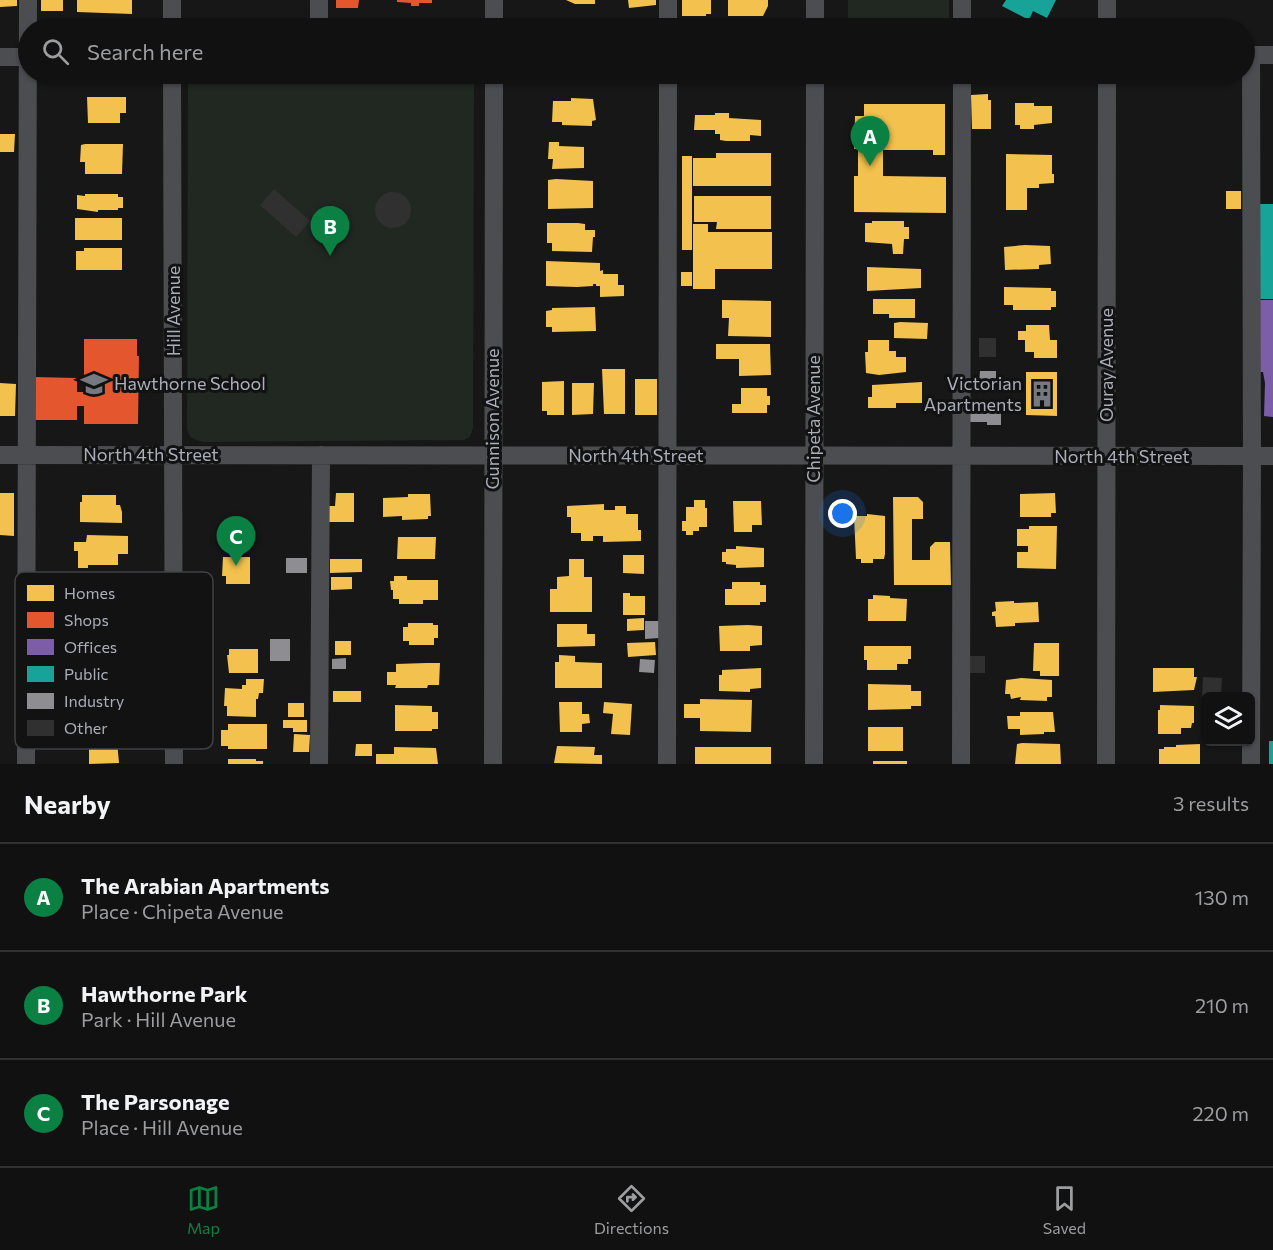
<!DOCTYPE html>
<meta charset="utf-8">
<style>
body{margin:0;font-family:Commissioner,sans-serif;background:#1a1a1b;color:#f1f3f6}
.controls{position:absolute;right:18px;bottom:18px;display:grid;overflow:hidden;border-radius:9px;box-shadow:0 2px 4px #0004}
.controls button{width:54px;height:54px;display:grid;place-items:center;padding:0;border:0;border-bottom:2px solid #303132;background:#111112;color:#f1f3f6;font:30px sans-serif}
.you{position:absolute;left:843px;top:514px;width:21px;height:21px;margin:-15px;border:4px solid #fff;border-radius:50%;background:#1a73e8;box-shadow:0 0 0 9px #1a73e833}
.badge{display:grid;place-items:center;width:39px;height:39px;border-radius:50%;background:#0b8043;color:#fff;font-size:20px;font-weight:700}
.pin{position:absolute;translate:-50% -50px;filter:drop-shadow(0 2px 3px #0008)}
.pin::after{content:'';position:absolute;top:32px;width:21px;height:18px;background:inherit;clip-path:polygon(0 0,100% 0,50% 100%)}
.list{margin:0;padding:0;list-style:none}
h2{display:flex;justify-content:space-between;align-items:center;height:78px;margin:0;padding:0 24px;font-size:26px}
h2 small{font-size:20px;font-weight:400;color:#9c9d9f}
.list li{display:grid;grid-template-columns:39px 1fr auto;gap:18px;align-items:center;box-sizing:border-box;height:108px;padding:0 24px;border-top:2px solid #303132}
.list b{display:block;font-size:22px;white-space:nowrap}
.list p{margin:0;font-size:20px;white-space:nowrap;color:#9c9d9f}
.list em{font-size:20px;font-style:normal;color:#9c9d9f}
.icon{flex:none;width:33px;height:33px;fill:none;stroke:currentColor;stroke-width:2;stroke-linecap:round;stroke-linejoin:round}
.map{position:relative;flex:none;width:1273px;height:764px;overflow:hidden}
.search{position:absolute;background:#111112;box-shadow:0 2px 4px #0004;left:18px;right:18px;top:18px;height:66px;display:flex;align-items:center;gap:15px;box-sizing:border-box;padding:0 21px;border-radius:33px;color:#9c9d9f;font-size:22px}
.sheet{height:402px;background:#111112}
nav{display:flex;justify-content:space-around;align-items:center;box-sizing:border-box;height:84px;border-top:2px solid #303132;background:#111112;font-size:16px;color:#9c9d9f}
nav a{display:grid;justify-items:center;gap:3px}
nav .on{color:#0b8043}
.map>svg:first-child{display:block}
.green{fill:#212822}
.homes{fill:#f2c14e}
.shops{fill:#e4572e}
.offices{fill:#7b5ea7}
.public{fill:#17a398}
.industry{fill:#8d8d92}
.building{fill:#303031}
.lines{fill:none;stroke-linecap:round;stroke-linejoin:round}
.minor{stroke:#4c4d50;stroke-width:18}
.labels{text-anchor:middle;stroke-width:6;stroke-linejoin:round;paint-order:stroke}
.street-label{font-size:18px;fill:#a9aeb8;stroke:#121213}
.poi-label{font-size:18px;fill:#a9aeb8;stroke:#121213;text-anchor:start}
.key{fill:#121213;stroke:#3f4145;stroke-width:1.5}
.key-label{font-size:16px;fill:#a9aeb8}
</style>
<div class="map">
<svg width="1273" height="764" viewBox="0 0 1273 764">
<rect width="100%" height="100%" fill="#171718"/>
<path class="green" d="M848,0H949V22L848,23Z
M191,74H469L474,82L473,428L470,437L464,440L204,442C195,440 189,439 187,429L188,82Z"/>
<path class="homes" d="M0,0H17V6L0,7Z
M41,0H63V11H41Z
M77,0H132V14L77,12Z
M566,0H595V4H575Z
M628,0H656V5L629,8Z
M682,0H711V14H706V16H682Z
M728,0H768V6L763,16H728Z
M988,94V100H991V129H972L971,95Z
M87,97H126V113H120V123H88Z
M571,98L593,99L596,120L592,121V126L562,125V122H552L553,101H571Z
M1015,103H1034V106H1052V123L1034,125V129H1020V125H1015Z
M864,104H945V155H933V150H883V176L946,177V213L854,212V176H858V149H854L855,116H864Z
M715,113H729V118L761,120V136L750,135V141H726L720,140V134H715V130H694L695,115H715Z
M0,134H15L14,152H0Z
M549,142H559V146L584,147V168L552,169L553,159H548Z
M85,144H123L122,174H85V162H80L81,145Z
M716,153H771V186H693V158H716Z
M1006,154L1052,155V174H1054V183L1039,184V188H1027V210H1006Z
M682,156H692V250H682Z
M556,179L593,181V208L548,209V180Z
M1226,191H1241V209H1226Z
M85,194H118V197H123V208H118V210H98V212L77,209V195L85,196Z
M694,196H771V229H716L717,222H694Z
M75,218H122V240H75Z
M872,221H904V227H909V239H904L903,254H893L892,244L865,242V223H872Z
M547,223H578L585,224V230H595V237H593L592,252L552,251V243H547Z
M693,224H708V232H772V269H715V289H693Z
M1025,245L1050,246L1051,264L1039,265V269L1005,270L1004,247Z
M84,248H122V270H76V251H84Z
M546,261L600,263V271L603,270V274H618V285H624V296L600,297V286H596V284H593V286L577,287L546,286Z
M867,267L921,269V288L867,291Z
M681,272H692V286H681Z
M1004,287L1051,288V291H1056V307H1051V310H1013V305H1004Z
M873,299H915V318H889V314H873Z
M722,300L771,301V337L728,336L729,318H722Z
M595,307L596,331L552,332V327H546V311L552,310V308Z
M900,322L928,323L927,339L894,338V323Z
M1026,325H1049L1050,340H1057V358H1034V352H1025V340H1018V331H1026Z
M868,340H889V351H896V357H906V372L879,375L866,373L865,352H868Z
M716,344H770L771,375L739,376V359H716Z
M602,369H625V414H604Z
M1026,372H1057V416L1026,415Z
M635,379H657V415H635Z
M564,381V415H547V411H542V382Z
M922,382V403H896V408H868V397H872V385Z
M0,383L16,384L15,416H0Z
M572,383H594L593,414L572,415Z
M741,388H767V396H770V405H767V413H732V404H741Z
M0,493H14V536L0,535Z
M336,493H354V522H329V506H335Z
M1055,493L1056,513H1051V517H1020V494Z
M408,494H430L431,516H428V519L402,520V516L383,517V498L408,497Z
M82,495H116V505H120L122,512V523L80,522V502H82Z
M893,497H918L923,502V519H912V560H930V547L935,542H950L951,585H894Z
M694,500H705V508H707V527H699V531H693V535H686V531H682V521H686V507H694Z
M733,501H761L762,525H752V532H734Z
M604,504V510H615V506H626V514H638V530H641V541L603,542V536H593V541H581V533H571V517H567V506Z
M867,514L885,516V554L884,559H873V563H861V559H856L854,516H867Z
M1029,526H1057L1056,569L1017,568V552H1028V546H1017V529H1029Z
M87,535L128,536V554H118V565H88V568H78V551H74V542H86Z
M398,537H436L435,559H397Z
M736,546L764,548V567L736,568V565L726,564V562H722V552H726V549H736Z
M623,555H644V574L623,573Z
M223,557H250V584H226V576H222Z
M330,559H362V572L330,573Z
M569,559H584V577H592V612H550V589H557V577L569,576Z
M394,576H407V580H438V600H423V604H399V599H393V590H391L390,581H394Z
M331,577H352V589L331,590Z
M732,582H760V585H766V602H760V605H725V589H732Z
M623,593H630V596H645V615H623Z
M873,595L890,596V598L907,599L906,621H868V599H873Z
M1014,601V603L1038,602L1039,622L1015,623V626L996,627L995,616H992V612L996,611L995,602Z
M644,618V630L627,631V619Z
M408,623H433V625H438V638H434V645H409V641H403V627H408Z
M557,624H587V634H595V646L557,647Z
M748,625L762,626V645L750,646V651H720L719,626Z
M335,641H351V655H335Z
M655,642L656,655L628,657L627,643Z
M1034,643H1059V676H1040V671H1033Z
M864,646H911V659H908V664H897V670H867V660H864Z
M229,649H258V673H229L227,655H229Z
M559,655L575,656V662L602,663V688H555V662H559Z
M426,663H440L439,685H428L427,688H395L396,685H387V672H396V664Z
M761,668V688L750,689V692L719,691V675H722V670Z
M1153,668H1194V677H1197L1194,690L1153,692Z
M1021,678L1052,680V697H1047V701L1020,700L1021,697L1011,699L1010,694H1005L1006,680Z
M246,679H264L263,693H259L258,699H256V717L227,716V706H224L225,688L242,689V685H246Z
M868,684L911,685V691H921V706H911V709L868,710Z
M333,691H361V702H333Z
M700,699L752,700L751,732L700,731V718H684V704H700Z
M559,702H582V714H589L590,723L582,724V732H560Z
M604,702L632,704L630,735L611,734L613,714L603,713Z
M288,703H304V717H288Z
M395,705L432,706V712H438V729H432V731H395Z
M1160,705L1194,706V723H1192L1191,728H1181V734H1158V710H1160Z
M1020,712H1053L1055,732H1044V734L1020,735V729H1008L1007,716H1020Z
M283,720H307V732H293V728H283Z
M228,724H267V749H228V746H221V730H228Z
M868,727H903V751H868Z
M294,734L310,735L309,752H293Z
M112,741H117L119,763L89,764V746H112Z
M1022,743L1060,744L1061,764H1015L1017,744Z
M356,744H372V756H355Z
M1200,744V764H1159V749H1164V747H1176V745Z
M557,746L595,747L594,755H602V764L554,763Z
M394,747L436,748L438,764H376V754H394Z
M695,747H771V764H695Z
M228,759H256V761H263V764H228Z
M873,761H907V764H873Z"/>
<path class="shops" d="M336,0H359L358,8H336Z
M397,0H432V3H419V6H411V3L397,2Z
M84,339H137V356H139L138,424H84V406H77V420H33L34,377L77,378V392H84Z"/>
<path class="offices" d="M1259,300H1273V417L1264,416L1265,383L1263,372H1258Z"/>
<path class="public" d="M1006,0H1056L1047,18L1033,11L1029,20L1002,6Z
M1260,204H1273V299H1259Z
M1269,741H1273V764H1269Z"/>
<path class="industry" d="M980,371H996V384H979Z
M970,403H987V407H1001V425H987V422H970Z
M286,558H307V573H286Z
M645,621H659V638L645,639Z
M270,639H290V661H270Z
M346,658V669H332V659Z
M640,659L655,660L654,673L639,672Z"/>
<path class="building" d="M274,189L310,221L296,237L260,205Z
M375 210a18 18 0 1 1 36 0a18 18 0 1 1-36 0Z
M979,338H996V357H979Z
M968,656H985V673H968Z
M1203,677L1222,678L1221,696L1202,697Z"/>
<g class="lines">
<path class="minor" d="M172,0V28
M494,0V28
M668,0V28
M962,0V28
M319,28V0
M815,28V0
M1107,28V0
M1244,55H1273
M0,57H28
M172,74L174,764
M0,455L1273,456
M26,764L28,0
M319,764L321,455
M493,764L494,74
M667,764L668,74
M814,764L815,74
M961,764L962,74
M1106,764L1107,74
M1251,764L1252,457L1251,55"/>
</g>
<defs>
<g id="school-bare" transform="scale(2.07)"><path d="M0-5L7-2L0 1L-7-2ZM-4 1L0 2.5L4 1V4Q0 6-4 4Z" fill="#767980" stroke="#121213" stroke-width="2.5" paint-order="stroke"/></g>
<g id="building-bare" transform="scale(2.07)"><path d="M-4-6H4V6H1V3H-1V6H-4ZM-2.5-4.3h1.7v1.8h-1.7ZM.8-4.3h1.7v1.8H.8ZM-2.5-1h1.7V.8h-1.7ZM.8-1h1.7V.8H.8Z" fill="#767980" stroke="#121213" stroke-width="2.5" paint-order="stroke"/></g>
</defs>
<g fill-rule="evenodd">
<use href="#school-bare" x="94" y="384"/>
<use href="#building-bare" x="1042" y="394"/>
</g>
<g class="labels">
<g class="street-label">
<text transform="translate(174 311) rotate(-90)" y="6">Hill Avenue</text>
<text transform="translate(1107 365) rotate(-90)" y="6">Ouray Avenue</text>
<text transform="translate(493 419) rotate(-90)" y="6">Gunnison Avenue</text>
<text transform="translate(814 419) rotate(-90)" y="6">Chipeta Avenue</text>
<text x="151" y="461">North 4th Street</text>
<text x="636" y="462">North 4th Street</text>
<text x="1122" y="463">North 4th Street</text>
</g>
<g class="poi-label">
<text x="114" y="390">Hawthorne School</text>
<text x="1022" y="390" text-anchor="end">Victorian<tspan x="1022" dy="21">Apartments</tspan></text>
</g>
</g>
<rect x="15" y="572" width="198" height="177" rx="9" class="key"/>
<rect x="27" y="585" width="27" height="16" fill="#f2c14e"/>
<rect x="27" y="612" width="27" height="16" fill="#e4572e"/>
<rect x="27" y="639" width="27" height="16" fill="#7b5ea7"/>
<rect x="27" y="666" width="27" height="16" fill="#17a398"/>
<rect x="27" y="693" width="27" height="16" fill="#8d8d92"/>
<rect x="27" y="720" width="27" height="16" fill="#303031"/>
<g class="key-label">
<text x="64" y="599">Homes</text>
<text x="64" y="626">Shops</text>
<text x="64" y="653">Offices</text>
<text x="64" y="680">Public</text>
<text x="64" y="707">Industry</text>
<text x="64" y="734">Other</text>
</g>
</svg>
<div class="controls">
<button><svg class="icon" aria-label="layers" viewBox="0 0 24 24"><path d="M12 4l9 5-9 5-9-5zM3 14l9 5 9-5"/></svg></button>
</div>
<div class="you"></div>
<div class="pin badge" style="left:870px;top:166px">A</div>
<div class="pin badge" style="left:330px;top:256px">B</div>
<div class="pin badge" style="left:236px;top:566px">C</div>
<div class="search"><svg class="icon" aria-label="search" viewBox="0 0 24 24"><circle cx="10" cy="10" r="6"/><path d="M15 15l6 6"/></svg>Search here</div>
</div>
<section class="sheet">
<h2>Nearby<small>3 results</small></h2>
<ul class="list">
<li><span class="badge">A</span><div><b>The Arabian Apartments</b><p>Place · Chipeta Avenue</p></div><em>130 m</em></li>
<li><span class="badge">B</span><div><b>Hawthorne Park</b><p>Park · Hill Avenue</p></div><em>210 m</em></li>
<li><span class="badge">C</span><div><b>The Parsonage</b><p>Place · Hill Avenue</p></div><em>220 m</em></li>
</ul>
</section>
<nav>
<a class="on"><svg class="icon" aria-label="map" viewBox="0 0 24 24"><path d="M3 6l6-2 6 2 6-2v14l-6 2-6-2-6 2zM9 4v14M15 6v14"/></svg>Map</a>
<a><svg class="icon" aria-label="directions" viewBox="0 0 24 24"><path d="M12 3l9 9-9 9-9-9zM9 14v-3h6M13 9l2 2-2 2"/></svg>Directions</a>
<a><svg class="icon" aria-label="saved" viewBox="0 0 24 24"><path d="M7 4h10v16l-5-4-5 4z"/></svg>Saved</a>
</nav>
